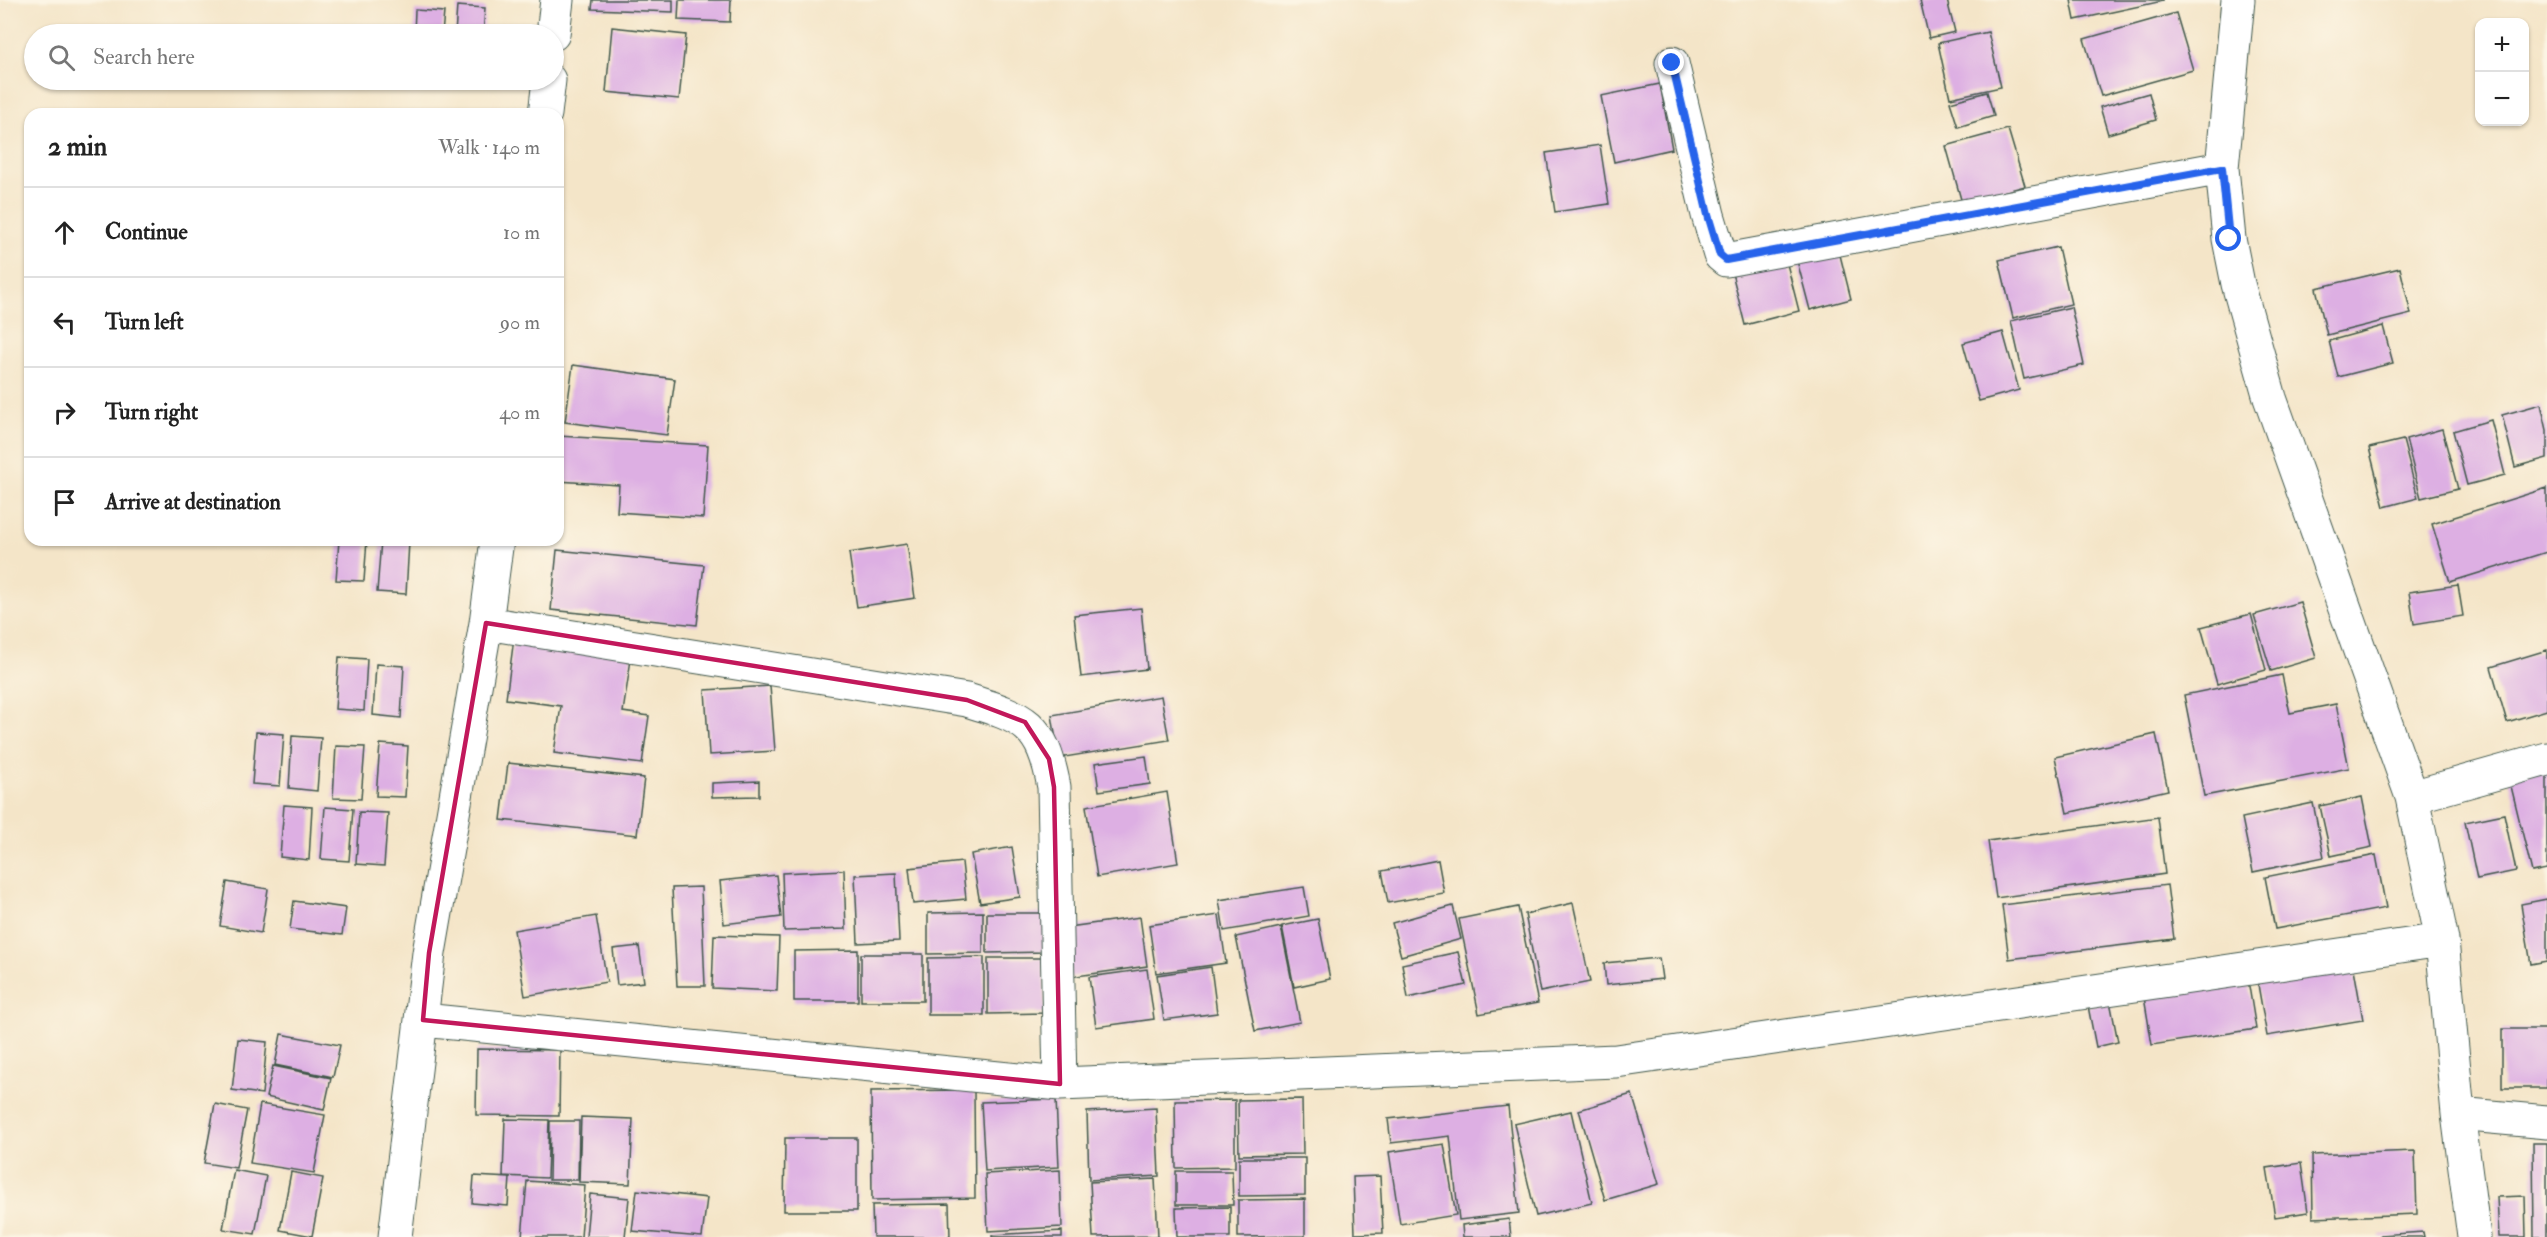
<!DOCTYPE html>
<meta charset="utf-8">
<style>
body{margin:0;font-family:"IM FELL Double Pica",serif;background:#f2f2f2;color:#222}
.controls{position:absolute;right:18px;top:18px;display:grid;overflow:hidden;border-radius:12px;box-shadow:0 2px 4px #0004}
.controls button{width:54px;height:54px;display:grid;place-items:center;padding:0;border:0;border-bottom:2px solid #e0e0e0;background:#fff;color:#222;font:30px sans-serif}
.stop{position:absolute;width:18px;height:18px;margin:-14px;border:4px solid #2563eb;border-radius:50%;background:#fff}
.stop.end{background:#2563eb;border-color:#fff;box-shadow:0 2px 6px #0008}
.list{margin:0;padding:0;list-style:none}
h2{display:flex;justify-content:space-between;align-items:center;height:78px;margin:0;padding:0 24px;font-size:26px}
h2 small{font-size:20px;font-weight:400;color:#767676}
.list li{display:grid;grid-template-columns:39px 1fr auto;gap:18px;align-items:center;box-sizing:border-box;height:90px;padding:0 24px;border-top:2px solid #e0e0e0}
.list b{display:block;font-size:22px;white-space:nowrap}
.list em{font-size:20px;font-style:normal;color:#767676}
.icon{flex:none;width:33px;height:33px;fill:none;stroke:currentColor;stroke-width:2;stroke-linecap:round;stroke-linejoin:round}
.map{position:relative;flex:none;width:2547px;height:1237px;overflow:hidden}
.search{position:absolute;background:#fff;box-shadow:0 2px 4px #0004;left:24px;top:24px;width:540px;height:66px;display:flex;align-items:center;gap:15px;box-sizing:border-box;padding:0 21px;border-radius:33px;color:#767676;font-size:22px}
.panel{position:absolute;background:#fff;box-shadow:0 2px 4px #0004;left:24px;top:108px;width:540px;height:438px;border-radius:18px}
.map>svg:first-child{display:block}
.building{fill:#ddafe3}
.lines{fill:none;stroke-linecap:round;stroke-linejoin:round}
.minor-casing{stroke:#3f564a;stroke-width:35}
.minor{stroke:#fff;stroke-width:33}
.route{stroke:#2563eb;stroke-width:8}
.marked{fill:none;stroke:#c2185b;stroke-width:4.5;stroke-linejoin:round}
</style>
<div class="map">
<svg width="2547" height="1237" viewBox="0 0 2547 1237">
<rect width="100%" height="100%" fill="#fcf5e5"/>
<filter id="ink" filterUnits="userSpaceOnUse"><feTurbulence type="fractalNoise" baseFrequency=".0167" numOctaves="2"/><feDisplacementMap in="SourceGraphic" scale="12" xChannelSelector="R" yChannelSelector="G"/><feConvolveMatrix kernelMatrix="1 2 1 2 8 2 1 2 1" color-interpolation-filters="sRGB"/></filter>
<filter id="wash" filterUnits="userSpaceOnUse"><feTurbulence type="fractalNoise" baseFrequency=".008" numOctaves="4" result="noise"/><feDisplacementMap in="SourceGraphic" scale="24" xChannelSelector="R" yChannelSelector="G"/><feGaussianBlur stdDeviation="1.35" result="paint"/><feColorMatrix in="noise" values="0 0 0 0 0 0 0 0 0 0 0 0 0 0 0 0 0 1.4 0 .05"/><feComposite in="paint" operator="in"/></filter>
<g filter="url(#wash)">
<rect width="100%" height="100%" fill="#f4e5c8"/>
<g id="blocks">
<path class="building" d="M593,0H673V12L592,9Z
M679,0H731L730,22L678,20Z
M1920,0H1947L1955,32L1929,38Z
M2071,0H2163V1L2075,20Z
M457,6L485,8L483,34H455Z
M415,10L444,12L442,34H414Z
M2176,13L2193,70L2101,96L2084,39Z
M612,27L686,35L679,99L606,92Z
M1988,32L2001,87L1950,98L1938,43Z
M1660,84L1672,149L1614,162L1601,96Z
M1987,92L1994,116L1958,127L1950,102Z
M2149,93L2156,120L2108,134L2100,107Z
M2008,129L2025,186L1962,203L1946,146Z
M1600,145L1609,204L1555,212L1546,153Z
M1837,243L1851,299L1810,310L1795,253Z
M2058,247L2071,304L2013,318L1999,260Z
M1785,256L1799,311L1745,325L1731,269Z
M2400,268L2411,314L2327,335L2316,288Z
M2071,307L2084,365L2024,379L2011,321Z
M2383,326L2393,363L2338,377L2329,341Z
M2003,332L2019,390L1979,401L1963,343Z
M573,365L675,379L667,435L565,422Z
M2541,404L2547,430V458L2515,467L2502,415Z
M2491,420L2505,475L2467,485L2453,431Z
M2442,429L2458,489L2421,498L2406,439Z
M558,436L708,445L703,518L617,512L619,485L558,481Z
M2403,440L2418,498L2384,507L2369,448Z
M2547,488V552L2450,582L2432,524Z
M339,540H367L364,581L336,580Z
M381,540L409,542L406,594L377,592Z
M907,544L915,598L857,607L849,553Z
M557,550L704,565L697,625L551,610Z
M2458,585L2463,616L2414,624L2409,592Z
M2300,602L2316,658L2271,671L2254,615Z
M1141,608L1147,669L1081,677L1074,615Z
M2251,614L2266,670L2217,684L2201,627Z
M514,638L632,653L623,712L649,716L642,764L554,753L561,706L506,699Z
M2547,650V710L2507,722L2491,667Z
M339,657L367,659L364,711L335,709Z
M376,664L404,666L401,718L373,715Z
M2282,675L2290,713L2336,704L2349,768L2204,796L2184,695Z
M770,686L775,751L709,755L705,690Z
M1161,696L1169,740L1059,758L1052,715Z
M256,732L284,734L280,786L252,784Z
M2156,734L2168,790L2067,813L2055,757Z
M292,736L321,738L317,791L289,788Z
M380,744L408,746L405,797L376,796Z
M336,746L365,747L361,799L333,798Z
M1146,756L1150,784L1099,791L1095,763Z
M508,763L644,778L637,835L501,820Z
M2547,768V869L2532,872L2509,778Z
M759,781V796L712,797V783Z
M1167,792L1178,863L1097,877L1086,806Z
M2362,797L2372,847L2331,856L2320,806Z
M2313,803L2324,857L2253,872L2242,818Z
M284,805L312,807L309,860L280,857Z
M325,807L353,809L349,861L321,859Z
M359,812L388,813L384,866L356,864Z
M2504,814L2516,871L2477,879L2465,822Z
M2158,817L2165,874L1996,898L1988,841Z
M1012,847L1020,897L980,903L971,854Z
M2376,855L2386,908L2275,929L2265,877Z
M1438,860L1444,893L1388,903L1382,871Z
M962,862L966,899L913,904L909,868Z
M844,870L846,929L784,931L782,873Z
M896,873L899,941L858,943L855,875Z
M776,875L781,917L724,924L720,881Z
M227,882L268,889L261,933L220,926Z
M2167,885L2174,939L2009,959L2002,905Z
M701,887L705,986H677L672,888Z
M1304,887L1309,916L1224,931L1219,900Z
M2547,899V961L2531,964L2521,904Z
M294,901L346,908L342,935L290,929Z
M1573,903L1590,982L1540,992L1525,914Z
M1453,906L1461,939L1401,956L1392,923Z
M1518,907L1538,1003L1479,1014L1459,919Z
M983,912V953L928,954V913Z
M987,913H1046V952L987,953Z
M1219,915L1226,963L1156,973L1149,925Z
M596,916L607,982L525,996L514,930Z
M1140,917L1147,966L1070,977L1062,928Z
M1318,919L1330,979L1294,987L1282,926Z
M1281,927L1300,1022L1255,1031L1236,937Z
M714,935L779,937L777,991L712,988Z
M639,946L644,982L617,985L613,949Z
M858,950V1001H794V951Z
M1458,952L1466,985L1408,998L1402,964Z
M861,954H923V1001H861Z
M984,957V1015H928V958Z
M988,958H1044L1045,1013L988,1014Z
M1659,958L1662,979L1606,985L1604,963Z
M2353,963L2363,1020L2267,1036L2257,979Z
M1211,967L1217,1013L1164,1020L1157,975Z
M1147,969L1154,1019L1096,1027L1089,977Z
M2248,980L2256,1029L2152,1045L2144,997Z
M2110,1001L2118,1042L2096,1047L2088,1006Z
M2502,1029H2547V1088H2502Z
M281,1034L340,1045L333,1077L275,1065Z
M238,1039L267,1042L262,1094L232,1090Z
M477,1049L560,1050L559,1116L476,1115Z
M273,1066L331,1078L324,1110L266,1097Z
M974,1090L975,1198L872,1200L871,1091Z
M1632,1094L1659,1184L1605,1200L1579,1110Z
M1056,1099L1059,1167L985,1171L981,1102Z
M1302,1099L1303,1154L1239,1155L1238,1100Z
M1235,1100V1167L1176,1168L1175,1101Z
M215,1104L247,1110L236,1168L204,1163Z
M260,1104L325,1115L314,1173L250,1163Z
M1508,1106L1519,1213L1459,1220L1450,1136L1391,1143L1388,1119Z
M1156,1108L1159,1176L1089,1180L1087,1112Z
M1571,1111L1592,1203L1536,1216L1514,1124Z
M581,1117L633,1119L630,1184L579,1182Z
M505,1119L549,1120L547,1178L503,1176Z
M550,1121H579L578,1180H549Z
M785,1138H857V1211H784Z
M2533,1143H2547V1237H2534Z
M1444,1144L1456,1215L1400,1224L1389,1152Z
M2415,1151L2417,1214L2313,1218L2312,1155Z
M1239,1158H1305V1195L1239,1196Z
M2301,1163L2308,1212L2275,1217L2267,1168Z
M234,1170L266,1176L255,1234L223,1229Z
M1060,1170L1062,1227L988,1231L985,1174Z
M1176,1171H1232L1233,1205H1176Z
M291,1172L323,1178L312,1236L280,1230Z
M474,1176L510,1178L508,1206L472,1203Z
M1380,1176L1383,1233L1355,1234L1353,1177Z
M1155,1179L1158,1236L1093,1237L1090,1182Z
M527,1181L585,1185L581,1237H522Z
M637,1190L707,1198L702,1237L632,1231Z
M590,1194L629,1198L625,1237H586Z
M2525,1196L2526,1237H2499L2497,1197Z
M1305,1199V1236L1238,1237V1200Z
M949,1204L950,1237H873L872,1205Z
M1230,1207V1237H1177L1176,1208Z
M1509,1219L1511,1237H1463L1462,1225Z
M1062,1231V1237H992V1235Z
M2423,1232L2424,1237H2380V1235Z"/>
</g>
</g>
<g filter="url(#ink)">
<use href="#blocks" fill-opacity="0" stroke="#3f564a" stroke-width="1.5"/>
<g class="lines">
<g class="minor-casing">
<path id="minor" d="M2238,0L2222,168L2229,239L2238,284L2270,398L2412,797L2442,940L2458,1114L2474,1237
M553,34L557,0
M1672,63L1708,215L1720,255L1726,260L2222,168
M545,114L549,80
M486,623L967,700C1025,718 1042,723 1054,787L1060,1084
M2412,797L2547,759
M423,1020L1060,1084L1616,1061L2442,940
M2458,1114L2547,1122
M395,1237L429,953L486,623L497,540"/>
</g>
<use href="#minor" class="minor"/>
</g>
</g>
<g class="lines" filter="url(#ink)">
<path class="route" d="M1672,63L1708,215L1720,255L1726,260L2222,168L2229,239"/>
</g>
<path class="marked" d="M486,623L967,700L1025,722L1049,759L1054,787L1060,1084L423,1020L429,953Z"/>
</svg>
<div class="controls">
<button>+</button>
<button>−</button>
</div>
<div class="stop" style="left:2229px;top:239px"></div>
<div class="stop end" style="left:1672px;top:63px"></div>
<div class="search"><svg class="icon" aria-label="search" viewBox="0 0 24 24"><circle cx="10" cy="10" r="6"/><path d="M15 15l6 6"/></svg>Search here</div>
<section class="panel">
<h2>2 min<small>Walk · 140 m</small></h2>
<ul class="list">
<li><svg class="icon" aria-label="ahead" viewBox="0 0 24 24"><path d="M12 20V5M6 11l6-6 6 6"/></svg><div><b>Continue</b></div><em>10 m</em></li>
<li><svg class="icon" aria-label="left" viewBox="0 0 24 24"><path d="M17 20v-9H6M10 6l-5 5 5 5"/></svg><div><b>Turn left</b></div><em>90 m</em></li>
<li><svg class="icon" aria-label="right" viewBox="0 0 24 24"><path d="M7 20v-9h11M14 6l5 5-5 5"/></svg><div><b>Turn right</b></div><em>40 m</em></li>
<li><svg class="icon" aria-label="arrive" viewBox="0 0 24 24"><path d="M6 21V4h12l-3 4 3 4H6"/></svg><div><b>Arrive at destination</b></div></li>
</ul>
</section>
</div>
